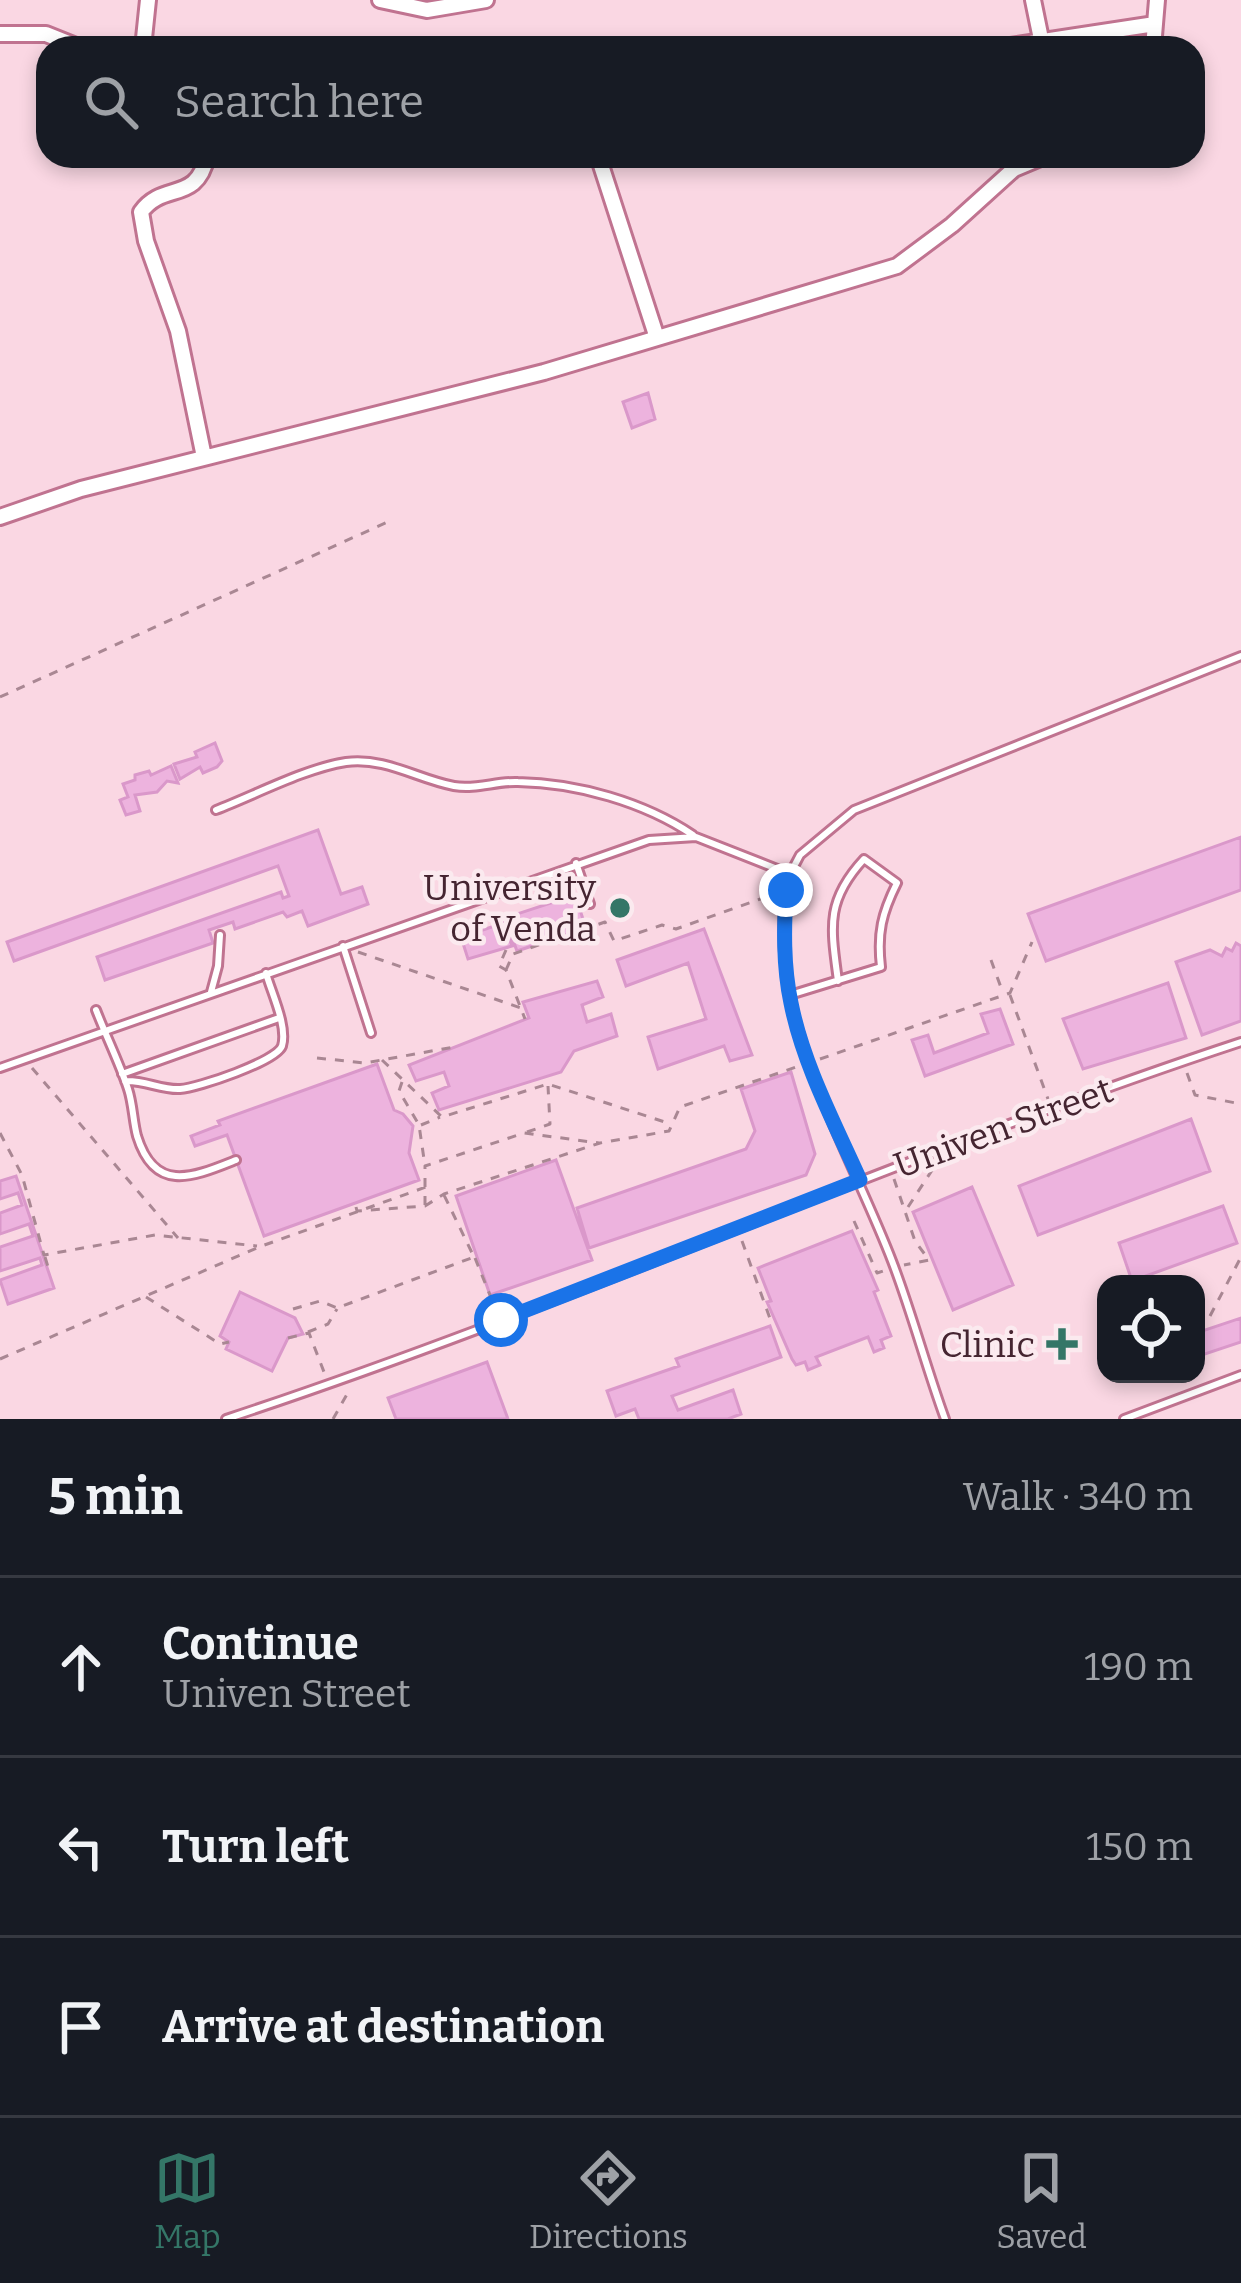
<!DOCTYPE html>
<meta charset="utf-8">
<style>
body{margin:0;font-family:Bitter,serif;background:#242831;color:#f1f3f6}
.controls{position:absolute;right:36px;bottom:36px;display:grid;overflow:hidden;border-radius:24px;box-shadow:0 6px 18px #0003}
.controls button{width:108px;height:108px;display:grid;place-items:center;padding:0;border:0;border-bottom:3px solid #363941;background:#171b24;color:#f1f3f6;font:60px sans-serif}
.stop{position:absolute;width:36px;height:36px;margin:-27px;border:9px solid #1a73e8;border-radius:50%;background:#fff}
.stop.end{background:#1a73e8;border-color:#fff;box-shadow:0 3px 12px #0008}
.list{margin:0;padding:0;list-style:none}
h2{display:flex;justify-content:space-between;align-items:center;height:156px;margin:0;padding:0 48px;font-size:51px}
h2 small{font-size:39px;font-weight:400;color:#9ea1a6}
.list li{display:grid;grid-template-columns:78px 1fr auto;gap:36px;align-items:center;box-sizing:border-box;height:180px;padding:0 48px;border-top:3px solid #363941}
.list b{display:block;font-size:45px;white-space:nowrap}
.list p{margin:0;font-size:39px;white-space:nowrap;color:#9ea1a6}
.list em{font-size:39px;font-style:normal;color:#9ea1a6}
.icon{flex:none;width:66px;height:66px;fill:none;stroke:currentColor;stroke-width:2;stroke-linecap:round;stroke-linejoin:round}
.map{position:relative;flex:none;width:1241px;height:1419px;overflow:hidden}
.search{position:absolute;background:#171b24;box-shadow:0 6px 18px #0003;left:36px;right:36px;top:36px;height:132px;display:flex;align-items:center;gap:30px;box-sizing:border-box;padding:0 42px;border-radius:36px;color:#9ea1a6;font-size:45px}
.sheet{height:696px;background:#171b24}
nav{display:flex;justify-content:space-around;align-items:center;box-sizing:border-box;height:168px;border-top:3px solid #363941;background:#171b24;font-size:33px;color:#9ea1a6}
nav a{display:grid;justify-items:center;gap:6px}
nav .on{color:#347667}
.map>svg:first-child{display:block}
.building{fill:#edb3de;stroke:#da98ca;stroke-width:3}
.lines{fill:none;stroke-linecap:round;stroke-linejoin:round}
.service-casing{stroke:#c07390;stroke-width:12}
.minor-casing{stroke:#c07390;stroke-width:20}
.path{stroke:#a98793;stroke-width:3;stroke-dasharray:9 9;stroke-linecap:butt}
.service{stroke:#fff;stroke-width:6}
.minor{stroke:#fff;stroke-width:14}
.route{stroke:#1a73e8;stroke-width:15}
.poi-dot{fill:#347667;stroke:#fbeaef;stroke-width:4.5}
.labels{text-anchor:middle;stroke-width:9;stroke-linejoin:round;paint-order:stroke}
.poi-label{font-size:36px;fill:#452531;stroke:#fbeaef;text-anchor:end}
.street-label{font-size:36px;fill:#452531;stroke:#fbeaef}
</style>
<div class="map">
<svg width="1241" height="1419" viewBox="0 0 1241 1419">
<rect width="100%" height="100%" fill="#fad7e3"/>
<path class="building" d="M648,393L655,419L632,428L623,402Z
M215,743L222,761L217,767L203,773L200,767L180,779L174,764L197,757L195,752Z
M171,766L178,783L167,781L157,792L135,795L140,811L126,815L120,800L128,797L123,784L135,780V775L149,771L151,775Z
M318,830L341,894L362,887L368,904L308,926L302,911L287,917L283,912L235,929L233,922L209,930L213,943L105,980L97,957L281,892L283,898L289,896L278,866L14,961L7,942Z
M1241,837V890L1046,961L1028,914Z
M575,895L586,928L517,951L505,918Z
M504,923L512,946L468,959L461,937Z
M704,929L752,1055L730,1061L724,1046L658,1069L648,1037L706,1019L688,963L626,986L617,960Z
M1236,943L1241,946V1021L1202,1035L1176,962L1210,950L1222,956L1226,948L1232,951Z
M597,981L603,997L582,1005L587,1022L611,1014L617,1036L574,1051L561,1072L439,1110L432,1093L449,1086L444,1072L416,1081L409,1065L529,1018L523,1002Z
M1168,983L1186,1038L1083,1069L1063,1019Z
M1000,1009L1013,1044L925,1076L912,1040L928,1035L934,1053L988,1033L981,1014Z
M377,1064L394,1110L403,1114L413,1126L409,1153L419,1180L264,1236L227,1135L195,1146L191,1136L220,1125L218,1121Z
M791,1072L815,1154L806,1175L589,1248L577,1208L746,1149L755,1131L741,1089Z
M1191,1119L1210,1171L1038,1235L1019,1186Z
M556,1160L592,1260L490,1295L456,1196Z
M16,1176L54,1288L8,1304L0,1280L42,1265L40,1258L0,1271V1247L33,1236L29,1224L0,1234V1213L22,1205L18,1193L0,1199V1181Z
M972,1187L1013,1285L953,1310L913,1212Z
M1223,1206L1237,1243L1132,1281L1119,1243Z
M852,1231L878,1290L874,1292L891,1336L881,1340L884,1348L874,1352L868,1337L816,1357L820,1365L808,1370L805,1362L796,1365L792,1359L767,1302L771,1301L758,1268Z
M240,1292L295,1318L303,1334L288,1338L272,1371L226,1349L229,1342L220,1336Z
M1241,1318V1342L1196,1357V1333Z
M770,1326L781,1357L672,1396L678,1410L733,1390L741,1414L728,1419H639L635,1409L616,1416L607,1391L679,1366L676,1359Z
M487,1362L508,1419H396L388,1398Z"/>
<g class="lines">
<g class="service-casing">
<path id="service" d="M216,810C255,795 306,768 346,762C386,757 417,779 454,786C476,790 496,781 518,782C577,783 644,802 693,835
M576,863L590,904
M790,874C757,1000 848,1146 892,1261C912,1313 926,1367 945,1419
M343,946L371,1033
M211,992L218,966L220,935
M790,995L881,967C877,933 882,913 897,883L864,859C825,901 831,928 838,981
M96,1010C106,1036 119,1062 128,1089C133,1104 133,1121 137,1136C155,1194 193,1177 236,1160
M0,1068L649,840L696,837L790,874L800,855L854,810L1241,656
M122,1074L279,1018
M125,1081C145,1080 161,1090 180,1089C198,1088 277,1061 282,1046C288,1026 271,992 266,973
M226,1419C569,1306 898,1155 1241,1042
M1124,1419L1241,1375"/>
</g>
<g class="minor-casing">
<path id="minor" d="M380,0L427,10L486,0
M1033,0L1041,39
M0,34H46L81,48
M143,48L148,0
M997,48L1155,24
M1153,48L1157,0
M598,156L657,338
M204,457L178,331L146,241L141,212C163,181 197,204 207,156
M0,517L81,489L544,372L897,266L952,225L1014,169L1045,156"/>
</g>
<path class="path" d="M284,156C318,173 348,164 384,156
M0,697L392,520
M506,950L499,966L506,970L525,1019
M358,952L521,1008
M991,960L1003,993
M506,970L513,954L605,922L614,941L662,925L676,929L777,893
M1010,995L1048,1099
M317,1058L365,1063L454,1047
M820,1059L1010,993L1032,942
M382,1060L442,1117L548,1084L671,1124
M32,1068L178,1238
M1187,1073L1195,1095L1241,1104
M402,1082L399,1091L419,1125L425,1166
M421,1125L440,1117
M527,1132L550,1124L548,1086
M0,1133L22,1175L44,1255L155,1235L257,1246
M894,1179L915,1241L929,1260L904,1265
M425,1205V1166L524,1133L599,1143
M356,1207L357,1211L425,1206L444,1194L600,1143L669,1131L680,1107L799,1066
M908,1207L938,1161
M854,1221L877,1273L883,1271
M742,1241L772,1324
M45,1257L49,1270
M475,1258L496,1310
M146,1297L220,1344L229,1342
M293,1309L320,1301L337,1308L474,1257L444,1195
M1210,1316L1241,1257
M308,1332L328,1324L337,1309
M288,1338L309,1333L324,1372
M0,1359L259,1247L426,1187
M333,1419L350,1389"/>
<use href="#service" class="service"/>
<use href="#minor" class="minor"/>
</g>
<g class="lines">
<path class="route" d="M501,1320L860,1180C835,1124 803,1064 791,1003C783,966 784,927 786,890"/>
</g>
<g class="poi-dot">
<circle cx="620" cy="908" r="12"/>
<path d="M1056 1326h12v12h12v12h-12v12h-12v-12h-12v-12h12z"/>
</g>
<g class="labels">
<g class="poi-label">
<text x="596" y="900">University<tspan x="596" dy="41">of Venda</tspan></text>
<text x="1035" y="1357">Clinic</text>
</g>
<g class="street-label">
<text transform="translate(1003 1127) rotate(-20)" y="13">Univen Street</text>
</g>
</g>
</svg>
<div class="controls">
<button><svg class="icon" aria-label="locate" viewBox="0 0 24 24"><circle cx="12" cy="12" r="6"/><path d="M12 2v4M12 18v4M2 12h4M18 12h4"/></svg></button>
</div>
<div class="stop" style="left:501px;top:1320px"></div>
<div class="stop end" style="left:786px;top:890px"></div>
<div class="search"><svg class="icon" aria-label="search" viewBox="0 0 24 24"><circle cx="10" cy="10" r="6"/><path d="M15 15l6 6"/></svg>Search here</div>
</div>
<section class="sheet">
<h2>5 min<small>Walk · 340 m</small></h2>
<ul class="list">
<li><svg class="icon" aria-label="ahead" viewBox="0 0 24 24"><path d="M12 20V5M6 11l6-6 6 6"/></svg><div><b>Continue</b><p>Univen Street</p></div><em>190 m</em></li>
<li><svg class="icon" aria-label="left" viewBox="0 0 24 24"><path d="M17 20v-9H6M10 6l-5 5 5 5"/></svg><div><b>Turn left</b></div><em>150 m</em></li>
<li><svg class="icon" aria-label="arrive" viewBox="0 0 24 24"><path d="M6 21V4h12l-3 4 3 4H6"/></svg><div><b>Arrive at destination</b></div></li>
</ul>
</section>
<nav>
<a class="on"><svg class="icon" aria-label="map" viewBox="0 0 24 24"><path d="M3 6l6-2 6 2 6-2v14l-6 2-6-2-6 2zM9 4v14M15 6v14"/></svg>Map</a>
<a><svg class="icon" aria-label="directions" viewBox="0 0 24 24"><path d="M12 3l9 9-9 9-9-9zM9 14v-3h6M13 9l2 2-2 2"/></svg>Directions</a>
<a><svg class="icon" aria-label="saved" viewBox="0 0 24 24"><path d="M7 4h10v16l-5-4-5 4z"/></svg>Saved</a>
</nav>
